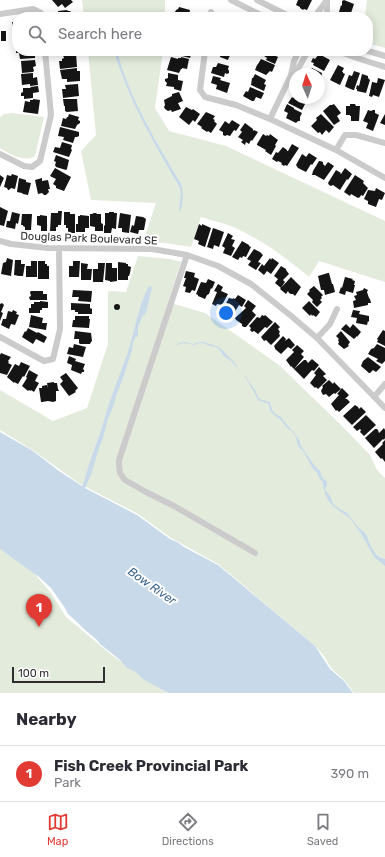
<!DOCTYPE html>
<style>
body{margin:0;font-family:Rubik,sans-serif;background:#f2f2f3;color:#2b2b33}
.compass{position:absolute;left:289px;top:68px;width:36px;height:36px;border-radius:50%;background:#fff;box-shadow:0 2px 10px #0003;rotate:356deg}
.scale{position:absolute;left:12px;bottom:10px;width:93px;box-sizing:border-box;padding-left:4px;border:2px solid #2e2e2e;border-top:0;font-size:11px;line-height:14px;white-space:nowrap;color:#2e2e2e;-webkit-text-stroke:3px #fff;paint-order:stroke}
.you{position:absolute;left:226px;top:313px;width:14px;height:14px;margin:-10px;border:3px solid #fff;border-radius:50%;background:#1a73e8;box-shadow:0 0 0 6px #1a73e833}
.badge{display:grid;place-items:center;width:26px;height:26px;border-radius:50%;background:#e13b33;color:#fff;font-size:13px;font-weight:700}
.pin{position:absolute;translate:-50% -33px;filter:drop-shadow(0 1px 2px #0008)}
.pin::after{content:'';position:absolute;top:21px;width:14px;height:12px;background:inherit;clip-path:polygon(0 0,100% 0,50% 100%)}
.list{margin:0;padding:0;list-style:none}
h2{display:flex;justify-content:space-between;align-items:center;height:52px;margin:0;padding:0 16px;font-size:17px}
h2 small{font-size:13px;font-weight:400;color:#7c7c81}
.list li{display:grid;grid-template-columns:26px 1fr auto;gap:12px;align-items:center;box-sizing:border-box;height:56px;padding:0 16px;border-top:1px solid #e1e1e2}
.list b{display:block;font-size:15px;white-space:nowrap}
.list p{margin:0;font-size:13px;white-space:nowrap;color:#7c7c81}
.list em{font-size:13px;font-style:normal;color:#7c7c81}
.icon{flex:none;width:22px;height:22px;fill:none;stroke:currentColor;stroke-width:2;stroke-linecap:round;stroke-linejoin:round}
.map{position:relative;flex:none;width:385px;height:693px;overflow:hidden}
.search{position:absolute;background:#fff;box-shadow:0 2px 10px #0003;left:12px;right:12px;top:12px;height:44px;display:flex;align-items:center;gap:10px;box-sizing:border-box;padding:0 14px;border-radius:16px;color:#7c7c81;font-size:15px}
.sheet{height:108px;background:#fff}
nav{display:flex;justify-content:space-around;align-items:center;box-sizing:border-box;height:56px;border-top:1px solid #e1e1e2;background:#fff;font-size:11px;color:#7c7c81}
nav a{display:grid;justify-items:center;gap:2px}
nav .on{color:#e13b33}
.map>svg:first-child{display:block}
.green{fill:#e2ebdc}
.water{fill:#c8d9ea}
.building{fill:#151515}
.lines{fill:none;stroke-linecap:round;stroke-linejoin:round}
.minor{stroke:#cbcbcb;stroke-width:6}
.labels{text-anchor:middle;stroke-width:4;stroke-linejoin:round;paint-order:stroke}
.street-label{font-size:11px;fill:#2e2e2e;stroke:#fff}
.water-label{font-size:12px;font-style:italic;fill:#3e658e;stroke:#fff}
</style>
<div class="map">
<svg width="385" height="693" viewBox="0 0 385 693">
<rect width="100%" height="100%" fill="#fff"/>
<path class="green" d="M82,0H165V17H84Z
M367,0H385V48L368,43V17H365Z
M88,51H163L155,108L169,131L226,146L385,221V282L319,261L309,277C284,256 258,237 228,225C219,222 209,220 201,217L191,247L166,243L143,242L156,203L91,200L81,151L96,135Z
M11,113L44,117L35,156C25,163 9,154 0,148V117L4,114Z
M138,256L170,259L181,262L168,302L205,313L279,365L342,426L370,455L377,470L385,478V693H354L345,681L331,668L324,656L315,646L218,564L171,538L138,514L80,484L34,451L0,430V390L53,421L87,408L108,344V291L126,292Z
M0,549L33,572L51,593L66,617L113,656L159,688L167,693H0Z"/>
<path class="water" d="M114,51H117C130,100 156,141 181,184C184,194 183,203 180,212L179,211L181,192L179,186C154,143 128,99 114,51Z
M149,286L152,287L146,313L142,317L138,327V336L135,338L133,342L132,350L123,378L116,396L114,404L108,419L103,438L98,451L92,472L85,488L137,515L170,539L177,542L184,547L218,565L315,646L330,669L344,681L353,693H168L143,679L137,673L126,667L120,660L100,644L97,640L85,630L78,623L68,614L65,608L51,588L39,577L0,549V432L33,451L59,471L82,486L84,482C89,462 97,443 103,424C105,417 107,410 109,404C115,386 122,369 128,352C135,330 138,307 149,286Z
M184,342L193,344L200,342H204L219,347L236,364L237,367L245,376L255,390L259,399L270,402L272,410L274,413L281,417L287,425L293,431L299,440L301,446L314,465L320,471L322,477L327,482V486L325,488L326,491L331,497L332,502L335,506L347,513L359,528L363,531L367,536C368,541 374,554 379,557C380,558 383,558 385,559V566L374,557L362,535L350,518L341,512L333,506L328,500L325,493L322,481L319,478L317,472L314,470L310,464L304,452L298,446L296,437L292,431L287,428L281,420L273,414L270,410L269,404L258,400L253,390L244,375L231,361L224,356L219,349L216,347L210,346L203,343H199L195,345L184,343L177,345V344Z"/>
<path class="building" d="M52,0H71L73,2L65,8L62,4L58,7Z
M298,0H312L307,10L304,9L303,10L300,8V7L296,5Z
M344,0L354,4L350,16L339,12L341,5L342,6V1Z
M179,7L190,10L189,15L194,16L193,17H175L176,13L175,12L176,10L178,9Z
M67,10L68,11H70L73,14V17H59L58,11Z
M231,12L246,17H229Z
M338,13L349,17H336Z
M15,21H17V31H13L12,22H15Z
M1,31H6V41H1Z
M16,51H35V58L20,59L19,53H16Z
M174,51H192L190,58L182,56L183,54Z
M218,51H230V52L231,54L230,56L229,57L228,60L220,57V56L217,55Z
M266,51H277L275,53L277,54L276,56L278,57L275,64L266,60L267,58L264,56Z
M76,53L77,67L60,69L59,61H62V59L64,58L63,55Z
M319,54L330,60L324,71L313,65L314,63L311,62L313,58L315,59Z
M171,57L178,59V58H181V57L189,59L187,69L182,68V69H181L179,73L167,70Z
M261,59L275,65L272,72L270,71L266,75L255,70L257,65L258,64Z
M35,60L36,66L33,67L34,71L33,72L22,73L21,61Z
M218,63L229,66L228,69L229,71V73L227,74L225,73L224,77L211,73L213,67H216Z
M338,65L344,68L342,72H343V73L345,74L340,85L330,80Z
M77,68V71H80V81L67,82V79H62L60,70Z
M312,68L322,73L321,78H319V74H304L306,70L311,73L310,71Z
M354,71L360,73L354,90H353L346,87L345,86L349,75L352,76Z
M33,73V78L37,77L38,85L30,86V84L22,85L21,74Z
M168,73L178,75V80L183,81L181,91L174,89V87L166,86L167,83L165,81V79L168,78Z
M255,74L266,80L264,84L266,85L264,91L251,85L252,78H253Z
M362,74L368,76V78L370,80L366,93L357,91V89H356L357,85L359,86Z
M213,76L221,78L220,80L230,83L227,93L216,89L217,85L211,83Z
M378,78L385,80L379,97L373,95L372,97L369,96L372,82L377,83Z
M78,84L79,96L63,98L62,89H66L65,85Z
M38,86L39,92L33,93V98L24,99V96H21V93L23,92V88H31L30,87Z
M250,87L264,93L261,99L256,97L254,101H252L243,96L246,91L248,92Z
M179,92L183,101L178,103L181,109L172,112L171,110L168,111L165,109L164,107L165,105L164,100L172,96V94Z
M295,92V98H308L302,110L288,103L292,97L293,98Z
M33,99L40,100L38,114L23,112L25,101L30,102V100H33Z
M63,99H77L78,111L67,112L65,111V106H64Z
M287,104L294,108V109L302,113L300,117V121H298L296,123L286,118L288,113L284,111Z
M334,104L341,113L337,116L340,121L334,125L323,111L330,105H332Z
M350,104H355L356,106H360L359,121H351V116H350V115H346V106H350Z
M186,107L192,110L193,109L200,114L195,122L193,120L189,125L179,117Z
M368,110L371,111L373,110H375V113L379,115L373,131L366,128L368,123L363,121Z
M206,112L215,116L213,119L215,120L214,121L217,124L211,133L208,131L207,132L201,128L202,127L197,124Z
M69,114L79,117L78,120L80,121V123L77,125L75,129L61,126L63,118L66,119L67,117H68Z
M321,114L334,127L329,133L326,130L322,135L320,132L318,133L311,126L317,120L316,118Z
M385,114V125L380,123Z
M232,120L240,125L236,131L234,130L230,136L227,135L225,136L223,135V132L219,130L225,121L229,124Z
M245,123L253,129V131L254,130L258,132L252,141L251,140L249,144L246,142L245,145L241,142L243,140L238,137L242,132L240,130Z
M60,127L79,132V136L77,137H75L73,143L63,140L64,137L58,136Z
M263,134L266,136L267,135L269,136L270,134L278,140L275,145L276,146L271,155L265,151L266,150L257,145V144Z
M62,142L72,145L71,149L72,150L69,157L53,152L55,147L60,148Z
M292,144L299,148L287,166L285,165L284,166L281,164L282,163L278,161L277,162L272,159L276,152L278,153L283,147L287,150V151H288Z
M309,153L317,158L312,165L311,164L306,172L298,168L296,165L302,154L305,156L306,157Z
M56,155L69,160L67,169L66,170L56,167L55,165L56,162L54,161Z
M319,161H320L323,162V164L325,166L328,162L334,166L324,180L315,175H312L313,171Z
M55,168L71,177L64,191L56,188V186L53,184L56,179L50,176Z
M345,168L352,174L348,180L347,179L340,190L333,185L331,186L329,185L328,183L336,170L341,173L340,174H341Z
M12,174L18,176L15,189L11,188L9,190H8L7,188L4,187L7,175L11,176Z
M0,175L4,178L0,187Z
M355,175L364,181L363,183L368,188L363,196L361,195L360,197L358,198L351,194L350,196L344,192Z
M19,178L26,180V182L31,183L28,195L23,194L22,193L17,192Z
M42,178V181L48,180L50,189H48L49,192L46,195H44L42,193L38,194L35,180Z
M376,188L385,193L382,200L379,199L376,207L368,204V201L364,199L368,190L375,191Z
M0,207L8,211L4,226L0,225Z
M58,211H62L61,225H58V227H56V231H50L51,213H58Z
M12,212L20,214L18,224L16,223L15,229L6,227L7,221H10Z
M64,212H70V214H75V233H68V228H66V225H64Z
M109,212H114V213H117L116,229L112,228L111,233H104V226L105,225V213H109Z
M94,213H96L97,214H101V223L103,224V231H95V227L90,226V214H92Z
M120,213L131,215L129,233L122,232V228H118Z
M22,214H32L31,230H25V227L23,226V225H21Z
M40,215L47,216V231H41V226L37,225V216H40Z
M80,215L89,216V228H85V232H76V224H78V216H80Z
M136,216L143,217L146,219L144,230H139L138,234L130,232L132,225L134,226Z
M199,224L202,226V224L211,228L205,247L198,244L199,241L194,239Z
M213,228L224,232L219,247L214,245L213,249L207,247Z
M228,233L233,236L231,239L235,240L232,246L235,248L231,256L223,253L225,248L222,246Z
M242,241L249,245V246L251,247L246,257L243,256L242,258L240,257L238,260L232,257Z
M254,249L260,252L263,255L258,262L261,263L256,270L248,265L251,261L247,259Z
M7,258L13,260L11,276L1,274L3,263L6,262Z
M270,258L271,260L272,258L279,263L271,274L267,271L264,275L258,270L262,264L264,266Z
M15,260H21V264H25L23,276H19L14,275Z
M31,261H37V277H26V266H31Z
M38,261H45V264H47V266H49V279H38Z
M73,261H80L79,277H69V266H73Z
M118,262L126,263V264H128V266L131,267L130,273L129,276H128V280H118Z
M81,263L88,264L87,269H92L91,280H81Z
M98,263H105L103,282H93V269H98Z
M106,263H112V268H117V281L110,282V281L105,280Z
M281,266L286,269V270L289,274L283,280L285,282L281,288L275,283L278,279L274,276Z
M186,271L195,273L194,277L199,279L195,291L192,290L190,293L185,292L186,287L183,286L186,278H184Z
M328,273H329L332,284H333L335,292L325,295L324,290H321L318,276Z
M291,277L301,287L295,296L293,294H291L289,293L288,291L286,294L280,289Z
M345,277L353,279L352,280L355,281L354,285H355L353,293L346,291L345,295L339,293L341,287L342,288Z
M208,279L215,282L212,289L211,288L209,294L207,295L205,299L198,296V295L196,294L201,282L206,283Z
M218,284L223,287L221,291L228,294L222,305L217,304L216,306L212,304L217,292L214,291Z
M314,286L323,295L321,297L322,298L320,300L322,302L317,307L312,302L313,300L307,294L310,291L309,290Z
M364,288L368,290L367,292L369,298L370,299L371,303H368V305L354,308L353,301L356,300L354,296L357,295L356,292L363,290Z
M73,290L92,291L91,302L78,301L79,297H72Z
M31,291H43V294H47V300H30L29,297L31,296L30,292Z
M238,295L246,300L242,307L239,305L234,313L232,312L231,315L224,311V310L223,309L224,307L229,298L233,299V298L235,299Z
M248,300L256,306L252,311L256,315L246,327H244L242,326V324L236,320L235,318L246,308L244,306Z
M40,301L48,302V308H42V310H40V313H29V308H31V304H34V302H40Z
M309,301L320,312L316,317L313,315L312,316L311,314L310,316L302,308Z
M2,303L4,305L1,312L3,313L0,321V304Z
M71,303L90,304V308L92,309V314H78V312H75V310H71Z
M114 307a3 3 0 1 1 6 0a3 3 0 1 1-6 0Z
M13,310L17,312L16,314L19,315L15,325L11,324L9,329L1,325L3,319H6L8,311L12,312Z
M353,310L360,311L359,314L369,316V322L368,321L367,325L356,323L357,318L351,317Z
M31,315L43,318L42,323H47L46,330L29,327Z
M262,315L264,316L265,315L273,322L267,328L265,327L258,334L254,331L252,332L250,330L251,328L249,326L257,317L260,318Z
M75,316H89V319H90L89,328L72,327L73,320H75Z
M275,322L280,327L278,329L280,332L279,333L280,336L271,345L266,340L264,341L261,337Z
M346,324L350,328L353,324L361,332L357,337V336L354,339L341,329Z
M28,328L37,333L38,332L47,337L44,343L36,339L33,344L22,337L25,331L26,332Z
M383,330L385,331V346L377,342L378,340L377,339Z
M75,331L91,333L92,341L91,342L90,344H80L79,343V339H74Z
M341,331L350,342L348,345L349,346L344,349L338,344L339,342L338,340L339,339L336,336Z
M283,336L286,339L285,341L289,338L295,345L291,349L288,347L281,354L275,349V348L274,346Z
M74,344L86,347L83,357L67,354L69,347L73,348Z
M377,344L385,348V361L382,364L376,361L378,359L368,354L371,349L374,348Z
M297,345L304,351L301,354L304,357L294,369L291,366V367L286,360L294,352L292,350Z
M1,353L11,357L8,361L9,362L8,363L12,365L7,375L0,373V355Z
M69,356L76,359L75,361L85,364L83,369L84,370V372H82L81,374L71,370L72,365L67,363Z
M368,357L381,367L376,372L373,370L370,373H369L361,366L363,361Z
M312,359L319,365L314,371L312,370L304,379L294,369L304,360H306L308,363Z
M21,362L30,366L24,377L23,376L18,384L14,382V383L7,377L15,364L19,366Z
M319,367L326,374L323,376L327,380L318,389L316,387L315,388L310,383L316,375L314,373Z
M29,370L38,375L35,381L39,383L34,392L31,390V391L29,390L28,391L22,386L27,378L26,377Z
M66,373L78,388L75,391L76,392L69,396L60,384L63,381L60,377Z
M329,380L333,384L334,382L341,389L335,394L334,393L329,397L326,394L323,395L321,391L323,387L322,386Z
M54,382V383H57L58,389L59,391H56V401L53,402L48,401L42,402H41L39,388H42V386L47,385L48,388L47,383Z
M342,388L349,395L345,399H347L350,402L339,412L337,410L336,411L331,404L339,395L337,394Z
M355,405L358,407L359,409L361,407L366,412L352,425L343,416Z
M366,415L376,425L364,436L360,432L361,430L360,429L357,431L353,427Z
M384,428L385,430V438L384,440L383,439L374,448L365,438L375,429H377L378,430L379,433Z
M385,440V462L382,458L381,459L375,452L383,444L382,443Z"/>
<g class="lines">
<path class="minor" d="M231,0L265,17
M257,0L291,17
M0,14L33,9L41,13L42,17
M210,17L211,12
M316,17L318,12L327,0
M325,17L327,11V0
M205,51L200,90L205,97L236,105L270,119L336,150L385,178
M337,51L366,61L385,67
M368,51L385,56
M291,75L299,67L308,51
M270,119L291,75L294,61L299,51
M336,150L345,135H356L385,143
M0,154L24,166L32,167L40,161L51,115L45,51
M0,241L11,244L48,248L152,249L187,255L218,266L251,284L290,315L317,338L385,408
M187,255L119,460V465L120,473L125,480L146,492L174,506L255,553
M0,337L44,361L53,359L60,329L59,248
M317,338L330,324L337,309
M374,397L385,384"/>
</g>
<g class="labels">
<g class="street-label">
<text transform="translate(89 238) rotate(2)" y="4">Douglas Park Boulevard SE</text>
</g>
<g class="water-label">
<text transform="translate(152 586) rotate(35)" y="4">Bow River</text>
</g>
</g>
</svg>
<svg class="compass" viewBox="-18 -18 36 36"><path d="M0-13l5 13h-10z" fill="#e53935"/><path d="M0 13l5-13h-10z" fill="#7c7c81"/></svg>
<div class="scale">100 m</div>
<div class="you"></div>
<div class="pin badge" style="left:39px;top:627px">1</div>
<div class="search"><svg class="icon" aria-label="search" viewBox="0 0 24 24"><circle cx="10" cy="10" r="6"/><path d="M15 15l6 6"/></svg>Search here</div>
</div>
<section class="sheet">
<h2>Nearby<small></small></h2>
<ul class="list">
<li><span class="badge">1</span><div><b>Fish Creek Provincial Park</b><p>Park</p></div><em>390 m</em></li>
</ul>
</section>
<nav>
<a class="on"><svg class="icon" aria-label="map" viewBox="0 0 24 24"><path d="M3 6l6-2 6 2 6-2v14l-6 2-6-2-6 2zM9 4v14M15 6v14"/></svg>Map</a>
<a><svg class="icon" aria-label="directions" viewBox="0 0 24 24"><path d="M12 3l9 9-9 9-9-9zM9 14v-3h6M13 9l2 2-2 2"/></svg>Directions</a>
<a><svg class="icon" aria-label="saved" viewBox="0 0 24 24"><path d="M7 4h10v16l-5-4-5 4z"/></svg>Saved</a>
</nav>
